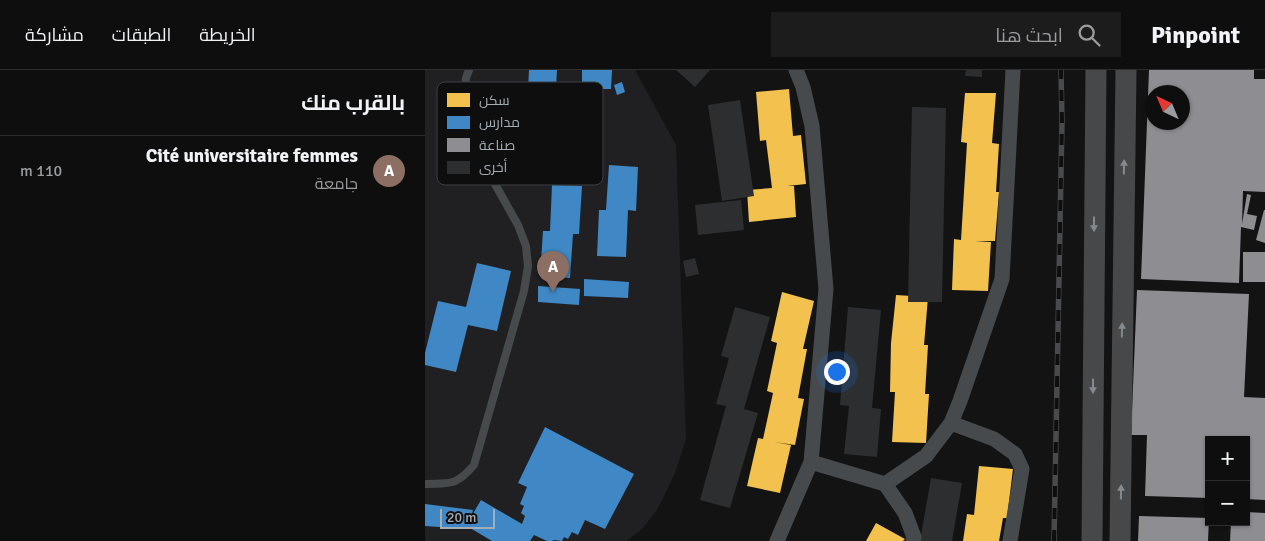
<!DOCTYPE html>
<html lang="ar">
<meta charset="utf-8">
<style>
body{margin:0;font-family:Signika,Cairo,sans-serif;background:#1c1c1d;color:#f1f3f6;direction:rtl}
.controls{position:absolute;right:15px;bottom:15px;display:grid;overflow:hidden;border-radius:0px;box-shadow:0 1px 4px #0004}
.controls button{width:45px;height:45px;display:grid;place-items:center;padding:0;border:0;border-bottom:1px solid #2e2e2f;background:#0e0e0f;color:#f1f3f6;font:25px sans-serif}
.compass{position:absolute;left:720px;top:15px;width:45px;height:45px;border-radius:50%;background:#0e0e0f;box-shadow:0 1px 4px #0004;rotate:316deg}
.scale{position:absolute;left:15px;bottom:12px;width:55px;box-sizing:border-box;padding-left:5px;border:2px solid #a4adb5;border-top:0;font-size:14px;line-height:18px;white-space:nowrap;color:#a4adb5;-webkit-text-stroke:4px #0e0e0f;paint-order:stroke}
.you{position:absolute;left:411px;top:301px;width:18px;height:18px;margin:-12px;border:4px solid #fff;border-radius:50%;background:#1a73e8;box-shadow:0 0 0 8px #1a73e833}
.badge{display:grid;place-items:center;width:32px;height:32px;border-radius:50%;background:#0b8043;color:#fff;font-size:16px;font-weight:700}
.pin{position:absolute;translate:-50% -41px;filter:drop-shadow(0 1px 2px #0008)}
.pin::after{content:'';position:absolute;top:26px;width:18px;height:15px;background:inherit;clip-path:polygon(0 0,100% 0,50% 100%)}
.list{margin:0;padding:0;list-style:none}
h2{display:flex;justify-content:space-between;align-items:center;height:65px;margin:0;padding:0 20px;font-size:21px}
h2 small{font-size:16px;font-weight:400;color:#9b9c9e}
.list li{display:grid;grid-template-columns:32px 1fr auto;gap:15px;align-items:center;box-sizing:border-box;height:70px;padding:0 20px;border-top:1px solid #2e2e2f}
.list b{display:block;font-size:19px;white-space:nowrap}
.list p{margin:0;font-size:16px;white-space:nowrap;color:#9b9c9e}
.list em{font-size:16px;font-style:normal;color:#9b9c9e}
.icon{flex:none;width:28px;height:28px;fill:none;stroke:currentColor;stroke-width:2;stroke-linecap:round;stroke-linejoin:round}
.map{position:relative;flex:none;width:840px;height:471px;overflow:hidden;direction:ltr}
header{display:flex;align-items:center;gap:30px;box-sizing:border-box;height:70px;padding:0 25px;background:#0e0e0f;border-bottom:1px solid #2e2e2f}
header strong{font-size:24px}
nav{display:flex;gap:28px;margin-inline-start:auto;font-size:18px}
.search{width:350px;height:45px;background:#1c1c1d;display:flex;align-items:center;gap:12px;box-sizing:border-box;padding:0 18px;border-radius:0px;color:#9b9c9e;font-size:19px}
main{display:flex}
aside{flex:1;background:#0e0e0f}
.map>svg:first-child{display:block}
.built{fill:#202022}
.homes{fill:#f2c14e}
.schools{fill:#3f88c5}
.industry{fill:#8d8d92;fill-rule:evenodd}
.building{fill:#2d2e2f}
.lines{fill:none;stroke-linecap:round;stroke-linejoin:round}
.lane{stroke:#474a4c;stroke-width:8}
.street{stroke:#474a4c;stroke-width:15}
.secondary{stroke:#46484a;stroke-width:21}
.rail-casing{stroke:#484a4c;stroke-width:5.5}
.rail{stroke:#0e0e0f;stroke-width:4;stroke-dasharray:11;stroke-linecap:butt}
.oneway{fill:#838a90}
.key{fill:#0e0e0f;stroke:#3b3e41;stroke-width:1}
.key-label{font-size:14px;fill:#a4adb5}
</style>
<header>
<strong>Pinpoint</strong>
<div class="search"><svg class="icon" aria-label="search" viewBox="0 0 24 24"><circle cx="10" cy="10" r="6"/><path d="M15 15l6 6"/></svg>ابحث هنا</div>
<nav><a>الخريطة</a><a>الطبقات</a><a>مشاركة</a></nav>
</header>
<main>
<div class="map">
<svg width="840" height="471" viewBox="0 0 840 471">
<rect width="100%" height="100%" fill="#131314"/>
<path class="built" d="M0,0H210L251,75L261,369L250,403L232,440L217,459L201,471H0Z"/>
<path class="homes" d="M364,19L368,66L376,65L381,114L362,116H369L371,147L324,152L322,120L347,118L341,70L335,71L331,22Z
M540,23H571L567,73L574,74L571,122H574L570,171H550L566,172L563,221L527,220L529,169L536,170L542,73L536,72Z
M357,222L389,231L378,279H382L373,328L379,329L370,375L349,372L366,375L355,423L322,416L333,368L338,369L348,323L342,321L352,273L346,271Z
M471,225L503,227L499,275H503L500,324H504L501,373L467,372L470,322H465L466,273Z
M554,396L588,399L582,448H578L574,471H538L542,444L549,445Z
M451,453L480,469L478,471H441Z"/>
<path class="schools" d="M104,0H132L127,86L92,84L94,39L102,40Z
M157,0H187L186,19H177V65H148L147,20L157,19Z
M197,12L200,22L192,25L189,15Z
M184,95L213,97L211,141L203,140L201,187L172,186L174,140H181Z
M127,115L157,116L154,164H148L145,208L115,206L118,161H125Z
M52,193L86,201L72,261L43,255L31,302L0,295V283L13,231L41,237Z
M159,209L204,212L203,228L159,226Z
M113,216L155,219L154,235L113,232Z
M120,357L209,404L180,459L160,450L153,465L147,462L143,469L139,467L137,471L129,470L127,471H122L109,465L105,471H67L45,458V459L0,456V434L48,440L46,447L56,430L97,454L100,446L96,443L99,436L95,434L102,417L93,413Z"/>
<path class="industry" d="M724,0H829V9H840V122L818,121L817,154L822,124L826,125L822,144L832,146L829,160L816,157L814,213L716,209ZM728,22H758V52H728Z
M839,140H840V173L831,170Z
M818,182H840V212H818Z
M712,220L824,224L819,327L840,328V430L821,429V370H784V428L720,426L722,365H706Z
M821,442L840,443V471H805L806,452H821Z
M714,446L784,448L783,471H713Z"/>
<path class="building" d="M251,0H285L270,17Z
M541,0H557V7L540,6Z
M315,30L329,126L297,131L283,35Z
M487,37L521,38L517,232H483Z
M316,130L319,160L273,165L270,135Z
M270,188L274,204L261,207L258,191Z
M310,237L345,247L319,339L333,343L305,438L275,430L301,336L291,334L304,288L296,286Z
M423,237L456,240L447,338L456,339L452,387L419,384L424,336L415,335Z
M506,408L537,413L527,471H495Z"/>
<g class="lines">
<path class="lane" d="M0,414C26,413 31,416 49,395L99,221L103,196L101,176L93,155L57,91L42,67L37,46L41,8L44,0"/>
<path class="street" d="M526,353L569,369L590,384L597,399L585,471
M386,392L460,414L480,443L489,467L488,471
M460,414L501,386L526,353L535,331L577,209L588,0
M352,471L386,392L401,219L387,56L378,17L371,0"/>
<path class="secondary" d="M667,471L671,0
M695,471L701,0"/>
<g class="rail-casing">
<path id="rail" d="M629,471L637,51L636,0"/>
</g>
<use href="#rail" class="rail"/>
</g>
<defs><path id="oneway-solid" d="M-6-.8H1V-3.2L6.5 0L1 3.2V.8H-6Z" transform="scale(1.25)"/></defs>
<g class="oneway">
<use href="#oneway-solid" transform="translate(699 97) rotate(-89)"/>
<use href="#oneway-solid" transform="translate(669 154) rotate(90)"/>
<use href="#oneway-solid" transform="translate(697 260) rotate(-89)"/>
<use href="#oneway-solid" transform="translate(668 316) rotate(90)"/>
<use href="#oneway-solid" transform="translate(696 422) rotate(-89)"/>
</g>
<rect x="12" y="12" width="166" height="103" rx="8" class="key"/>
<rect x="22" y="23" width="23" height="14" fill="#f2c14e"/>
<rect x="22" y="46" width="23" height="13" fill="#3f88c5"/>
<rect x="22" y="68" width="23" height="14" fill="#8d8d92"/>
<rect x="22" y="91" width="23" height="13" fill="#2d2e2f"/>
<g class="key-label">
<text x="54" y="35">سكن</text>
<text x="54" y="57">مدارس</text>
<text x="54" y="80">صناعة</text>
<text x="54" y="102">أخرى</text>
</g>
</svg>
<div class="controls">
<button>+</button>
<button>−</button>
</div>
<svg class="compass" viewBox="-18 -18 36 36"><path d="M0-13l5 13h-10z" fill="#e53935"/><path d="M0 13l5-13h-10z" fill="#9b9c9e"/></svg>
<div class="scale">20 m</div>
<div class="you"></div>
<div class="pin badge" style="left:128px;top:222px;background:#8d6e63">A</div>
</div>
<aside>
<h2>بالقرب منك<small></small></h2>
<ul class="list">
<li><span class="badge" style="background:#8d6e63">A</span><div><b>Cité universitaire femmes</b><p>جامعة</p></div><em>110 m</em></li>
</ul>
</aside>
</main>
